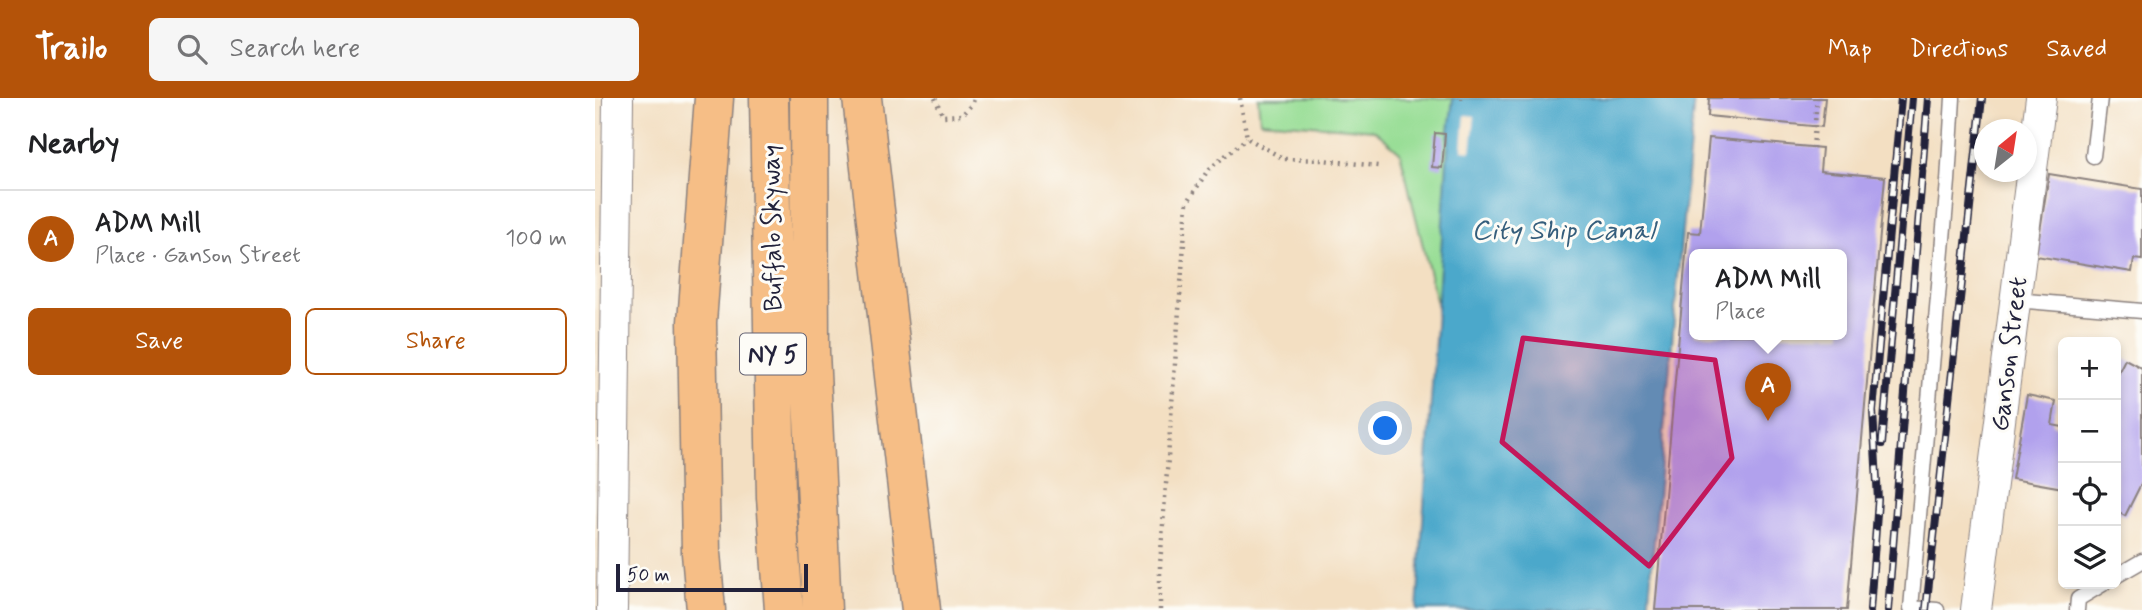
<!DOCTYPE html>
<meta charset="utf-8">
<style>
body{margin:0;font-family:Mynerve,sans-serif;background:#f6f6f6;color:#202124}
.controls{position:absolute;right:21px;bottom:21px;display:grid;overflow:hidden;border-radius:10px;box-shadow:0 4px 10px #0003}
.controls button{width:63px;height:63px;display:grid;place-items:center;padding:0;border:0;border-bottom:2px solid #e0e0e0;background:#fff;color:#202124;font:35px sans-serif}
.compass{position:absolute;left:1379px;top:21px;width:63px;height:63px;border-radius:50%;background:#fff;box-shadow:0 4px 10px #0003;rotate:30deg}
.scale{position:absolute;left:21px;bottom:18px;width:192px;box-sizing:border-box;padding-left:7px;border:4px solid #22223b;border-top:0;font-size:19px;line-height:24px;white-space:nowrap;color:#22223b;-webkit-text-stroke:5px #fdfcf7;paint-order:stroke}
.you{position:absolute;left:791px;top:331px;width:24px;height:24px;margin:-18px;border:5px solid #fff;border-radius:50%;background:#1a73e8;box-shadow:0 0 0 10px #1a73e833}
.badge{display:grid;place-items:center;width:46px;height:46px;border-radius:50%;background:#b45309;color:#fff;font-size:23px;font-weight:700}
.pin{position:absolute;translate:-50% -58px;filter:drop-shadow(0 2px 4px #0008)}
.pin::after{content:'';position:absolute;top:37px;width:24px;height:21px;background:inherit;clip-path:polygon(0 0,100% 0,50% 100%)}
.popup{position:absolute;left:1094px;top:151px;width:158px;height:91px;box-sizing:border-box;display:grid;place-content:center;border-radius:10px;background:#fff;filter:drop-shadow(0 2px 5px #0005);font-size:23px;white-space:nowrap;color:#757577}
.popup b{font-size:26px;color:#202124}
.popup::after{content:'';position:absolute;left:50%;top:100%;margin-left:-14px;border:14px solid transparent;border-top-color:#fff}
.list{margin:0;padding:0;list-style:none}
h2{display:flex;justify-content:space-between;align-items:center;height:91px;margin:0;padding:0 28px;font-size:30px}
h2 small{font-size:23px;font-weight:400;color:#757577}
.list li{display:grid;grid-template-columns:46px 1fr auto;gap:21px;align-items:center;box-sizing:border-box;height:98px;padding:0 28px;border-top:2px solid #e0e0e0}
.list b{display:block;font-size:26px;white-space:nowrap}
.list p{margin:0;font-size:23px;white-space:nowrap;color:#757577}
.list em{font-size:23px;font-style:normal;color:#757577}
.actions{display:flex;gap:14px;padding:21px 28px}
.actions a{flex:1;padding:16px 0;border:2px solid #b45309;border-radius:10px;text-align:center;font-size:24px;color:#b45309}
.actions .main{background:#b45309;color:#fff}
.icon{flex:none;width:38px;height:38px;fill:none;stroke:currentColor;stroke-width:2;stroke-linecap:round;stroke-linejoin:round}
.map{position:relative;flex:none;width:1547px;height:512px;overflow:hidden}
header{display:flex;align-items:center;gap:42px;box-sizing:border-box;height:98px;padding:0 35px;background:#b45309;color:#fff}
header strong{font-size:33px}
nav{display:flex;gap:38px;margin-inline-start:auto;font-size:24px}
.search{width:490px;height:63px;background:#f6f6f6;display:flex;align-items:center;gap:18px;box-sizing:border-box;padding:0 24px;border-radius:10px;color:#757577;font-size:26px}
main{display:flex}
aside{flex:1;background:#fff}
.map>svg:first-child{display:block}
.green{fill:#99de96;stroke:#5e8068;stroke-width:2}
.water{fill:#4ca8cb;stroke:#376583;stroke-width:2}
.pier{fill:#f3dfc2}
.building{fill:#b1a1ed;fill-rule:evenodd}
.lines{fill:none;stroke-linecap:round;stroke-linejoin:round}
.lane-casing{stroke:#8a807e;stroke-width:17}
.street-casing{stroke:#8a807e;stroke-width:32}
.highway-casing{stroke:#8a807e;stroke-width:41}
.path{stroke:#8a807e;stroke-width:4.5;stroke-dasharray:2 5;stroke-linecap:butt}
.lane{stroke:#fff;stroke-width:14}
.street{stroke:#fff;stroke-width:30}
.highway{stroke:#f6be86;stroke-width:38}
.rail-casing{stroke:#22223b;stroke-width:8}
.rail{stroke:#fdfcf7;stroke-width:5;stroke-dasharray:16;stroke-linecap:butt}
.marked{fill:#c2185b;fill-opacity:0.2;stroke:#c2185b;stroke-width:5;stroke-linejoin:round}
.labels{text-anchor:middle;stroke-width:6;stroke-linejoin:round;paint-order:stroke}
.shield{fill:#fdfcf7;stroke:#646373;stroke-width:2}
.shield-label{font-size:24px;font-weight:bold;fill:#22223b}
.street-label{font-size:26px;fill:#22223b;stroke:#fdfcf7}
.water-label{font-size:28px;font-style:italic;fill:#355e7c;stroke:#fdfcf7}
</style>
<header>
<strong>Trailo</strong>
<div class="search"><svg class="icon" aria-label="search" viewBox="0 0 24 24"><circle cx="10" cy="10" r="6"/><path d="M15 15l6 6"/></svg>Search here</div>
<nav><a>Map</a><a>Directions</a><a>Saved</a></nav>
</header>
<main>
<aside>
<h2>Nearby<small></small></h2>
<ul class="list">
<li><span class="badge">A</span><div><b>ADM Mill</b><p>Place · Ganson Street</p></div><em>100 m</em></li>
</ul>
<div class="actions"><a class="main">Save</a><a>Share</a></div>
</aside>
<div class="map">
<svg width="1547" height="512" viewBox="0 0 1547 512">
<rect width="100%" height="100%" fill="#fdfcf7"/>
<filter id="ink" filterUnits="userSpaceOnUse"><feTurbulence type="fractalNoise" baseFrequency=".0143" numOctaves="2"/><feDisplacementMap in="SourceGraphic" scale="14" xChannelSelector="R" yChannelSelector="G"/><feConvolveMatrix kernelMatrix="1 2 1 2 8 2 1 2 1" color-interpolation-filters="sRGB"/></filter>
<filter id="wash" filterUnits="userSpaceOnUse"><feTurbulence type="fractalNoise" baseFrequency=".00686" numOctaves="4" result="noise"/><feDisplacementMap in="SourceGraphic" scale="28" xChannelSelector="R" yChannelSelector="G"/><feGaussianBlur stdDeviation="1.57" result="paint"/><feColorMatrix in="noise" values="0 0 0 0 0 0 0 0 0 0 0 0 0 0 0 0 0 1.4 0 .05"/><feComposite in="paint" operator="in"/></filter>
<g filter="url(#wash)">
<rect width="100%" height="100%" fill="#f3dfc2"/>
<path class="green" d="M663,0H858L843,210L805,54L779,32L665,23Z"/>
<path class="water" d="M858,0H1099L1053,512H822L854,33Z"/>
<path class="pier" d="M870,17L880,18L876,53L867,52Z"/>
<g id="blocks">
<path class="building" d="M1114,0H1230L1227,29L1113,18Z
M840,35L850,36L847,70L837,69Z
M1114,40L1227,50L1225,73L1290,79L1252,512H1060L1093,134L1105,135ZM1100,157H1246V237H1100Z
M1454,76L1547,91V162L1539,161L1537,174L1441,158Z
M1530,261L1547,270V384L1530,418L1521,413V279Z
M1432,297L1461,303L1457,327L1468,329V390L1417,381Z"/>
</g>
</g>
<g filter="url(#ink)">
<use href="#blocks" fill-opacity="0" stroke="#8a807e" stroke-width="2"/>
<g class="lines">
<g class="lane-casing">
<path id="lane" d="M1498,58L1505,0
M1420,202L1547,213
M1521,478L1547,463
M1342,512L1316,510L1353,83L1358,0
M1482,512L1483,501L1508,486"/>
</g>
<g class="street-casing">
<path id="street" d="M17,512L23,0
M1381,512L1446,0"/>
</g>
<g class="highway-casing">
<path id="highway" d="M174,0L181,399L189,512
M214,0L215,254L227,512
M267,0L326,512
M111,512L106,455L102,224L119,0"/>
</g>
<path class="path" d="M340,0L348,18L367,17L378,5L379,0
M645,0L652,40L689,61L728,62L783,68
M866,1V0
M1218,50L1222,0
M565,512V467L592,105L613,72L652,40"/>
<use href="#lane" class="lane"/>
<use href="#street" class="street"/>
<use href="#highway" class="highway"/>
<g class="rail-casing">
<path id="rail" d="M1287,346L1317,0
M1275,512L1283,402L1278,313L1306,0
M1293,512L1333,0
M1331,512L1387,0"/>
</g>
<use href="#rail" class="rail"/>
</g>
</g>
<path class="marked" d="M928,240L1120,262L1137,360L1054,468L907,344Z"/>
<g class="labels">
<rect class="shield" x="145" y="235.5" width="66" height="41" rx="5"/>
<g class="shield-label">
<text x="178" y="264">NY 5</text>
</g>
<g class="street-label">
<text transform="translate(176 130) rotate(-91)" y="9">Buffalo Skyway</text>
<text transform="translate(1413 256) rotate(-83)" y="9">Ganson Street</text>
</g>
<g class="water-label">
<text x="968" y="141">City Ship Canal</text>
</g>
</g>
</svg>
<div class="controls">
<button>+</button>
<button>−</button>
<button><svg class="icon" aria-label="locate" viewBox="0 0 24 24"><circle cx="12" cy="12" r="6"/><path d="M12 2v4M12 18v4M2 12h4M18 12h4"/></svg></button>
<button><svg class="icon" aria-label="layers" viewBox="0 0 24 24"><path d="M12 4l9 5-9 5-9-5zM3 14l9 5 9-5"/></svg></button>
</div>
<svg class="compass" viewBox="-18 -18 36 36"><path d="M0-13l5 13h-10z" fill="#e53935"/><path d="M0 13l5-13h-10z" fill="#757577"/></svg>
<div class="scale">50 m</div>
<div class="you"></div>
<div class="pin badge" style="left:1173px;top:323px">A</div>
<div class="popup"><b>ADM Mill</b>Place</div>
</div>
</main>
